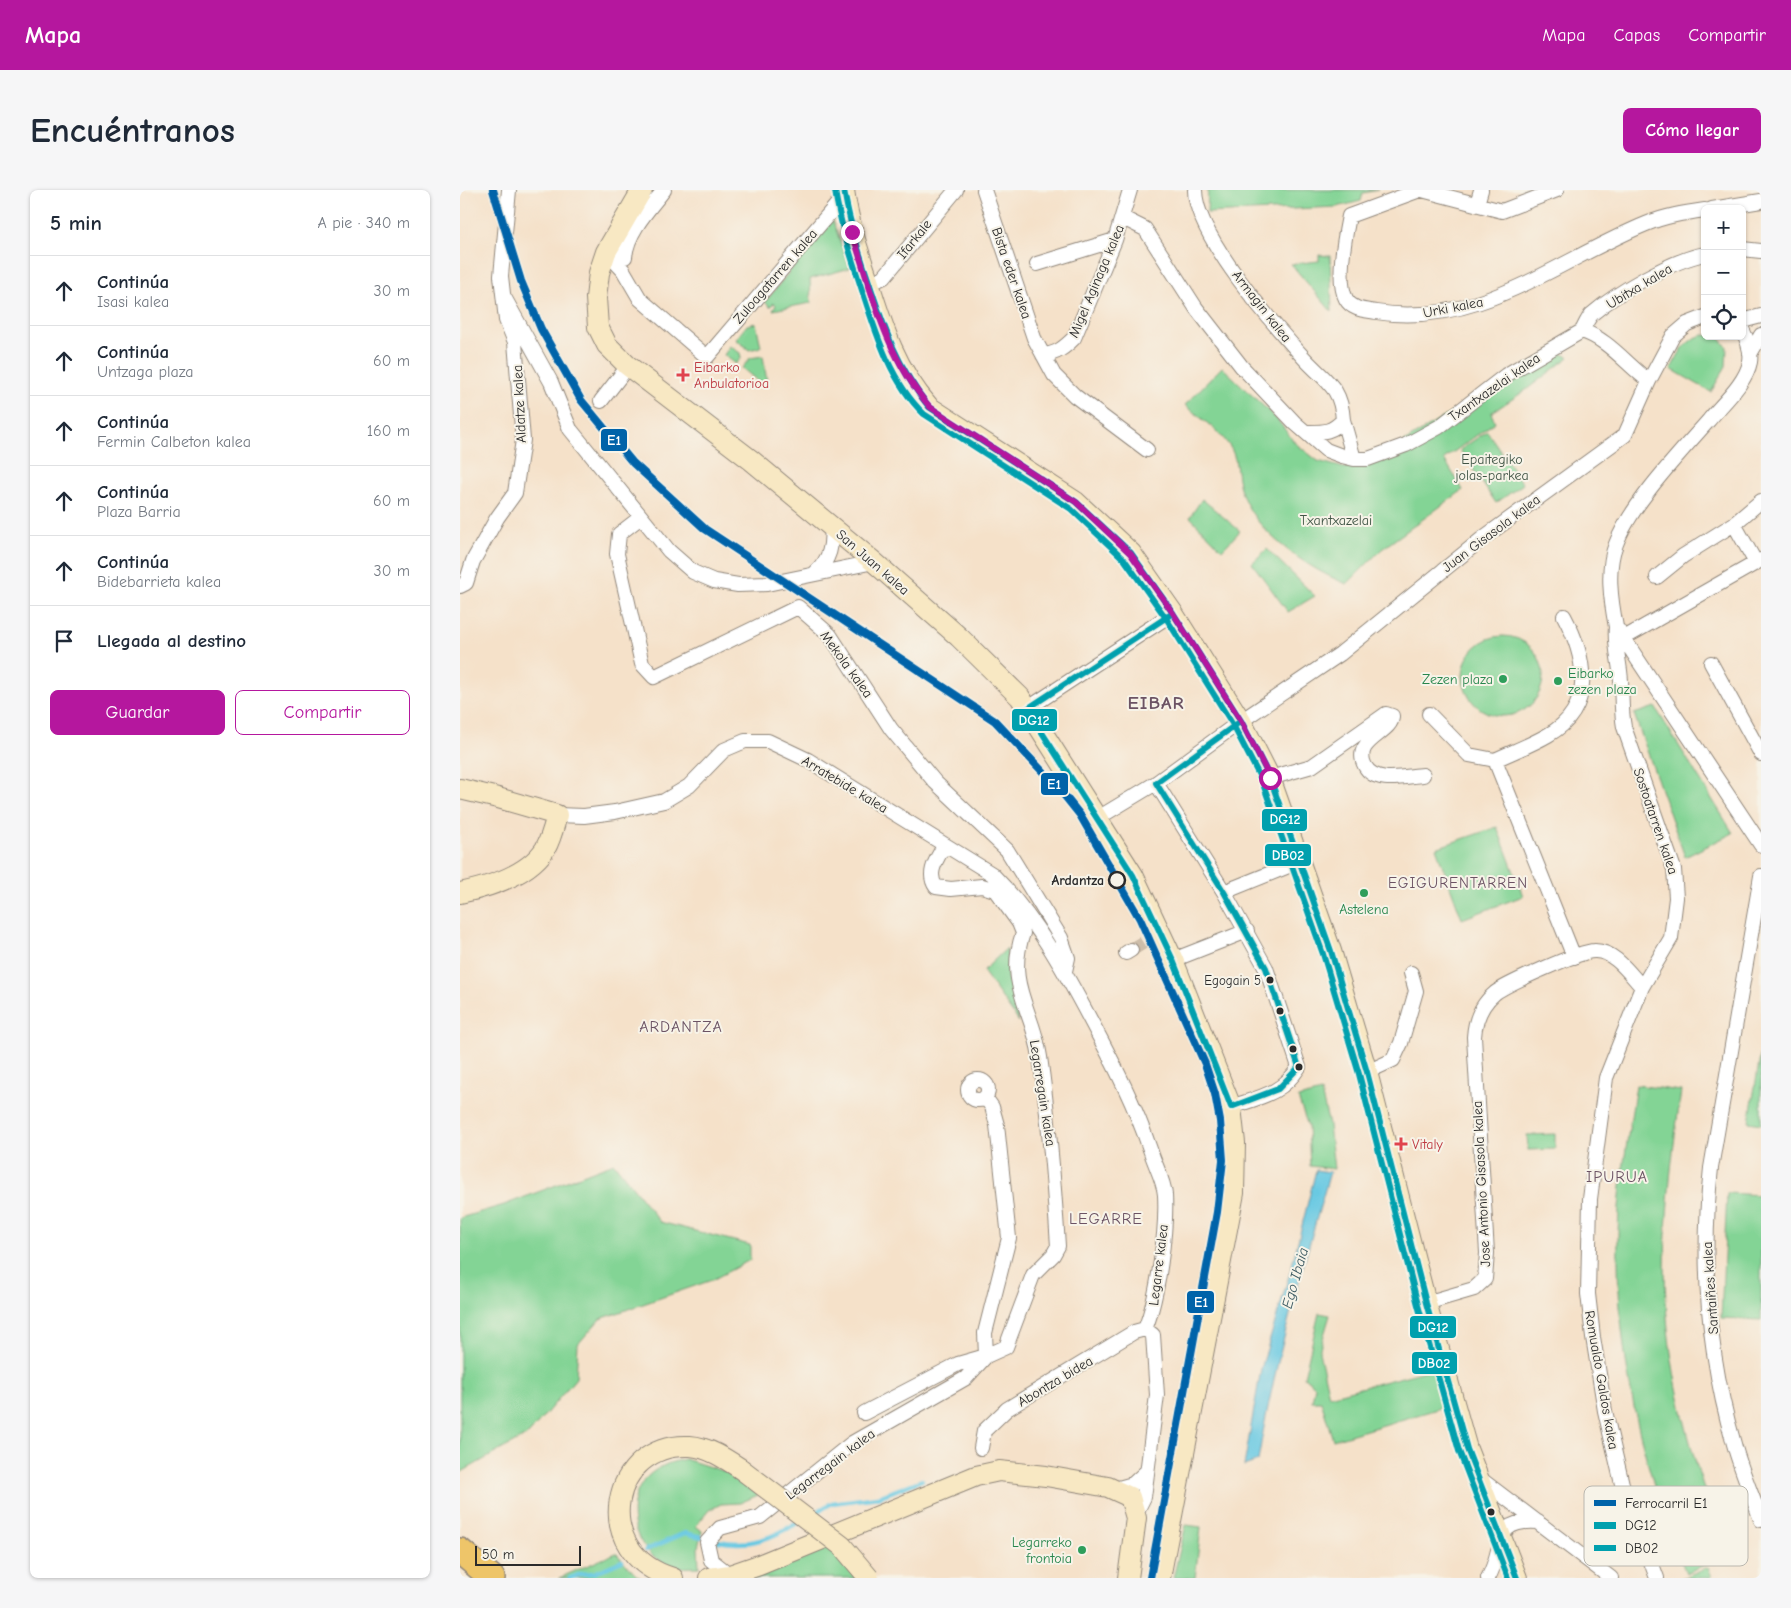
<!DOCTYPE html>
<html lang="es">
<meta charset="utf-8">
<style>
body{margin:0;font-family:"Comic Neue",sans-serif;background:#f6f6f7;color:#1f2937}
.controls{position:absolute;right:15px;top:15px;display:grid;overflow:hidden;border-radius:8px;box-shadow:0 1px 4px #0004}
.controls button{width:45px;height:45px;display:grid;place-items:center;padding:0;border:0;border-bottom:1px solid #e0e1e3;background:#fff;color:#1f2937;font:25px sans-serif}
.scale{position:absolute;left:15px;bottom:12px;width:106px;box-sizing:border-box;padding-left:5px;border:2px solid #2b2b2b;border-top:0;font-size:14px;line-height:18px;white-space:nowrap;color:#2b2b2b;-webkit-text-stroke:4px #f7f3e8;paint-order:stroke}
.stop{position:absolute;width:15px;height:15px;margin:-11px;border:4px solid #b5179e;border-radius:50%;background:#fff}
.stop.end{background:#b5179e;border-color:#fff;box-shadow:0 1px 5px #0008}
.list{margin:0;padding:0;list-style:none}
h2{display:flex;justify-content:space-between;align-items:center;height:65px;margin:0;padding:0 20px;font-size:21px}
h2 small{font-size:16px;font-weight:400;color:#747a83}
.list li{display:grid;grid-template-columns:32px 1fr auto;gap:15px;align-items:center;box-sizing:border-box;height:70px;padding:0 20px;border-top:1px solid #e0e1e3}
.list b{display:block;font-size:19px;white-space:nowrap}
.list p{margin:0;font-size:16px;white-space:nowrap;color:#747a83}
.list em{font-size:16px;font-style:normal;color:#747a83}
.actions{display:flex;gap:10px;padding:15px 20px}
.actions a{flex:1;padding:11px 0;border:1px solid #b5179e;border-radius:8px;text-align:center;font-size:18px;color:#b5179e}
.actions .main{background:#b5179e;color:#fff}
.icon{flex:none;width:28px;height:28px;fill:none;stroke:currentColor;stroke-width:2;stroke-linecap:round;stroke-linejoin:round}
.map{position:relative;flex:none;width:1301px;height:1388px;overflow:hidden;border-radius:8px}
header{display:flex;align-items:center;gap:30px;box-sizing:border-box;height:70px;padding:0 25px;background:#b5179e;color:#fff}
header strong{font-size:24px}
nav{display:flex;gap:28px;margin-inline-start:auto;font-size:18px}
.intro{display:flex;align-items:center;justify-content:space-between;box-sizing:border-box;height:120px;padding:0 30px}
h1{margin:0;font-size:35px}
.button{padding:12px 22px;border-radius:8px;background:#b5179e;color:#fff;font-size:18px;font-weight:700}
main{display:flex;gap:30px;padding:0 30px}
aside{flex:1;background:#fff;border-radius:8px;box-shadow:0 1px 4px #0004}
.map>svg:first-child{display:block}
.green{fill:#83d495;stroke:#578060}
.water{fill:#64c7e2;stroke:#487986}
.lines{fill:none;stroke-linecap:round;stroke-linejoin:round}
.stream{stroke:#64c7e2;stroke-width:4.5}
.street-tunnel{stroke:#cdbda9;stroke-width:14;stroke-dasharray:14 7;stroke-linecap:butt}
.street-casing{stroke:#90867a;stroke-width:16}
.secondary-casing{stroke:#90867a;stroke-width:22}
.highway-casing{stroke:#90867a;stroke-width:28}
.street{stroke:#fff;stroke-width:14}
.secondary{stroke:#f8e8c3;stroke-width:20}
.highway{stroke:#eec569;stroke-width:25}
.secondary-bridge-casing{stroke:#90867a;stroke-width:22;stroke-linecap:butt}
.secondary-bridge{stroke:#f8e8c3;stroke-width:20}
.bus-1-casing{stroke:#f7f3e8;stroke-width:10}
.bus-2-casing{stroke:#f7f3e8;stroke-width:10}
.bus-1{stroke:#00a0ae;stroke-width:6}
.bus-2{stroke:#00a0ae;stroke-width:6}
.rail-1-casing{stroke:#f7f3e8;stroke-width:11}
.rail-1{stroke:#0063a9;stroke-width:8}
.route{stroke:#b5179e;stroke-width:6}
.health-dot{fill:#e0444e;stroke:#f7f3e8;stroke-width:2}
.leisure-dot{fill:#2e9e5b;stroke:#f7f3e8;stroke-width:2}
.stop-dot{fill:#f7f3e8;stroke:#2b2b2b;stroke-width:2.5}
.bus-dot{fill:#2b2b2b;stroke:#f7f3e8;stroke-width:2}
.labels{text-anchor:middle;stroke-width:4;stroke-linejoin:round;paint-order:stroke}
.bus-label{font-size:13px;fill:#2b2b2b;stroke:#f7f3e8;text-anchor:end}
.street-label{font-size:14px;fill:#2b2b2b;stroke:#f7f3e8}
.health-label{font-size:14px;fill:#be3a42;stroke:#f7f3e8;text-anchor:start}
.park-label{font-size:14px;fill:#415546;stroke:#f7f3e8}
.leisure-label{font-size:14px;fill:#27864d;stroke:#f7f3e8;text-anchor:end}
.stop-label{font-size:14px;font-weight:bold;fill:#2b2b2b;stroke:#f7f3e8;text-anchor:end}
.neighbourhood-label{font-size:15px;letter-spacing:1px;fill:#6c5364;stroke:#f7f3e8}
.water-label{font-size:15px;font-style:italic;fill:#3c5a62;stroke:#f7f3e8}
.quarter-label{font-size:16px;letter-spacing:1px;fill:#6c5364;stroke:#f7f3e8}
.district-label{font-size:19px;font-weight:bold;letter-spacing:1px;fill:#6c5364;stroke:#f7f3e8}
.key{fill:#f7f3e8;stroke:#bab7af;stroke-width:1}
.key-label{font-size:14px;fill:#2b2b2b}
.line-badge{stroke:#f7f3e8;stroke-width:2}
.badge-label{font-size:14px;text-anchor:middle;font-weight:bold;fill:#fff}
</style>
<header>
<strong>Mapa</strong>
<nav><a>Mapa</a><a>Capas</a><a>Compartir</a></nav>
</header>
<div class="intro"><h1>Encuéntranos</h1><a class="button">Cómo llegar</a></div>
<main>
<aside>
<h2>5 min<small>A pie · 340 m</small></h2>
<ul class="list">
<li><svg class="icon" aria-label="ahead" viewBox="0 0 24 24"><path d="M12 20V5M6 11l6-6 6 6"/></svg><div><b>Continúa</b><p>Isasi kalea</p></div><em>30 m</em></li>
<li><svg class="icon" aria-label="ahead" viewBox="0 0 24 24"><path d="M12 20V5M6 11l6-6 6 6"/></svg><div><b>Continúa</b><p>Untzaga plaza</p></div><em>60 m</em></li>
<li><svg class="icon" aria-label="ahead" viewBox="0 0 24 24"><path d="M12 20V5M6 11l6-6 6 6"/></svg><div><b>Continúa</b><p>Fermin Calbeton kalea</p></div><em>160 m</em></li>
<li><svg class="icon" aria-label="ahead" viewBox="0 0 24 24"><path d="M12 20V5M6 11l6-6 6 6"/></svg><div><b>Continúa</b><p>Plaza Barria</p></div><em>60 m</em></li>
<li><svg class="icon" aria-label="ahead" viewBox="0 0 24 24"><path d="M12 20V5M6 11l6-6 6 6"/></svg><div><b>Continúa</b><p>Bidebarrieta kalea</p></div><em>30 m</em></li>
<li><svg class="icon" aria-label="arrive" viewBox="0 0 24 24"><path d="M6 21V4h12l-3 4 3 4H6"/></svg><div><b>Llegada al destino</b></div></li>
</ul>
<div class="actions"><a class="main">Guardar</a><a>Compartir</a></div>
</aside>
<div class="map">
<svg width="1301" height="1388" viewBox="0 0 1301 1388">
<rect width="100%" height="100%" fill="#f7f3e8"/>
<filter id="ink" filterUnits="userSpaceOnUse"><feTurbulence type="fractalNoise" baseFrequency=".02" numOctaves="2"/><feDisplacementMap in="SourceGraphic" scale="10" xChannelSelector="R" yChannelSelector="G"/><feConvolveMatrix kernelMatrix="1 2 1 2 8 2 1 2 1" color-interpolation-filters="sRGB"/></filter>
<filter id="wash" filterUnits="userSpaceOnUse"><feTurbulence type="fractalNoise" baseFrequency=".0096" numOctaves="4" result="noise"/><feDisplacementMap in="SourceGraphic" scale="20" xChannelSelector="R" yChannelSelector="G"/><feGaussianBlur stdDeviation="1.12" result="paint"/><feColorMatrix in="noise" values="0 0 0 0 0 0 0 0 0 0 0 0 0 0 0 0 0 1.4 0 .05"/><feComposite in="paint" operator="in"/></filter>
<g filter="url(#wash)">
<rect width="100%" height="100%" fill="#f5e1c9"/>
<path class="green" d="M748,0H918L903,3L901,11L877,17L747,23Z
M372,29L390,78L350,89L351,113L313,120L316,115L314,113L310,117L305,112Z
M859,65L870,66L872,122L831,74L859,71Z
M296,133L301,157L289,160L276,149L287,135Z
M1243,145L1258,146L1267,157L1266,176L1251,202L1211,179C1219,163 1225,150 1243,145Z
M270,156L280,163L281,168L276,174L264,165Z
M1100,163L1109,167L1066,200L1031,223L1035,232L984,269L1003,300L922,359L887,394C848,379 794,342 781,301C775,284 779,268 768,254C757,239 739,227 725,215L762,177L816,228L835,253L858,271L884,278L907,275L1069,174Z
M303,166L307,192L300,193L282,178L290,168Z
M1027,241L1063,294L1036,313L1000,260Z
M742,309L780,341L762,360L730,327Z
M807,359L855,406L828,422L792,373Z
M1003 486a40 40 0 1 1 80 0a40 40 0 1 1-80 0Z
M1195,517L1273,643L1225,667L1174,524Z
M1037,637L1063,706L1002,729L976,658Z
M547,758V786L559,832L523,781Z
M1301,861V934L1289,932Z
M1176,895L1221,901C1210,980 1200,1059 1208,1139C1216,1217 1240,1291 1267,1365L1226,1383C1177,1266 1152,1145 1159,1018C1162,976 1170,936 1176,895Z
M861,902L869,935L874,979L850,976L848,936L838,908Z
M1095,944V959L1068,960L1067,945Z
M154,973L200,1032L290,1055V1070L252,1090L140,1129L118,1154L116,1188L69,1244L0,1283V1028L44,1015Z
M1267,1003L1301,1005V1130L1261,1128Z
M859,1123L870,1125L859,1162L869,1206L973,1179L984,1217L873,1250L861,1211H852L855,1196L844,1187Z
M225,1269L269,1283L298,1305L280,1313L261,1314L249,1320L236,1336L242,1341L238,1357L239,1377C233,1377 226,1378 220,1377C168,1371 155,1298 203,1276C210,1272 218,1271 225,1269Z
M726,1335L741,1337L735,1388H713Z
M366,1356L385,1372L397,1388H291Z
M156,1363L175,1384L181,1388H99Z
M1248,1377L1252,1387L1250,1388H1222Z"/>
<path class="water" d="M856,980L870,982C843,1077 814,1172 798,1271L784,1276L801,1179L831,1079Z"/>
<g class="lines">
<path class="stream" d="M350,1326L372,1313L418,1307L462,1290
M258,1351C291,1358 314,1347 341,1331
M186,1360L225,1343L242,1347
M110,1388L121,1384L134,1383L162,1371"/>
</g>
</g>
<g filter="url(#ink)">
<g class="lines">
<path class="street-tunnel" d="M671,760L695,745"/>
<g class="street-casing">
<path id="street" d="M524,0L574,148L594,185L615,206L687,260
M735,0C735,45 813,134 844,168C865,191 881,196 883,230C871,243 863,242 846,242
M960,0L889,26C885,46 876,90 886,109C892,120 905,120 916,122C1017,139 1098,70 1186,34C1205,26 1224,23 1245,20
M962,0L1042,21L1097,0
M1017,14L1021,0
M1252,19L1301,11
M663,28L685,39L736,118L782,177L835,233L866,260L882,266L894,269H908L946,255L979,237L1046,185L1122,141C1148,149 1167,175 1189,191
M165,59L146,62L163,80L180,109L247,167L385,5
M1282,59L1301,61
M165,67C167,42 189,19 204,0
M577,74L655,50
M409,94L424,87L496,0
M44,107L91,192L110,239L209,361L233,382L254,391L278,395L307,394L414,372
M1282,131L1301,126
M1282,139C1287,149 1292,161 1290,172C1286,193 1262,214 1249,230C1220,263 1171,314 1156,354C1146,379 1151,411 1156,437L1301,655
M1122,141C1125,135 1128,128 1132,124C1158,102 1212,70 1245,64
M1290,164L1301,145
M583,165C597,164 605,157 614,148L655,50L670,0
M141,211L169,175
M883,230L894,269
M181,327L159,344L157,364L182,474L194,487L338,417L370,445L431,539L475,592L547,660L601,748L608,768L605,781
M1274,334L1301,311
M355,383C370,370 373,355 371,335
M1197,387L1223,366L1274,334L1296,373
M0,396L6,393L13,371L37,328L55,303L63,250L55,152L46,130L41,86L49,0
M1156,437C1154,455 1160,472 1161,491C1162,507 1161,521 1164,537L1214,679L1216,708L1211,748L1182,797L1146,888L1130,1009L1128,1104L1133,1147L1145,1221L1162,1294L1197,1388
M1164,448L1301,370
M1251,473L1301,564
M567,519L713,423
M969,524L1009,565L1035,570L1114,767
M1035,570C1052,562 1071,555 1088,545C1136,518 1126,467 1104,426
M810,588L852,576L926,524L932,526C933,543 891,550 905,576C915,595 946,586 963,585
M696,593L764,702L806,778L839,877C822,904 800,907 771,917
M97,625L124,626L155,622L204,611L229,596L264,560L285,551H308L348,570L532,684C575,727 603,778 631,831C654,874 675,915 691,962C695,975 704,991 705,1005C707,1040 698,1107 685,1139
M638,628L696,593L781,531L880,464L1023,348L1165,245L1189,191L1213,146L1227,134L1245,127
M1301,686L1251,978C1241,1070 1248,1165 1274,1254C1281,1280 1292,1305 1301,1330
M764,702L826,677
M666,763L671,760
M713,770L787,741
M907,882L933,870L941,853L956,801L951,783
M508 900a10 10 0 1 1 20 0a10 10 0 1 1-20 0Z
M966,1113L1014,1099L1025,1089L1027,1063L1014,847C1015,830 1022,814 1035,803C1047,794 1120,761 1134,761C1154,760 1170,784 1182,797
M404,1223L498,1174L526,1166L525,1143L549,1048L537,935L532,917L525,907
M521,1258L524,1241L547,1219L674,1142L685,1139
M1018,1287L1151,1388
M655,1299L673,1294L686,1282
M675,1325L684,1307L697,1205L693,1145L685,1139
M270,1385L251,1370L247,1352L260,1338L300,1327L392,1253L506,1188L526,1166L546,1157L573,1085L593,1065L598,1056C594,993 589,930 580,867C573,819 545,795 563,743L559,733L535,700L522,696L491,699L476,697C466,683 477,669 484,656
M1028,1388C1046,1357 1030,1329 1078,1332"/>
</g>
<g class="secondary-casing">
<path id="secondary" d="M182,0L146,62L139,83L136,108L138,137L147,155L167,175L291,270L414,372L499,447L560,507L673,685L713,770L771,917L775,953L774,1003L700,1388
M384,0C388,31 398,60 408,90C423,138 435,178 469,217L616,312L671,363L713,423L781,531L810,588L871,761L907,882L966,1113L1007,1259L1057,1388
M0,599L38,608L97,625C94,636 91,649 85,659C68,685 29,697 0,703
M213,1388C128,1363 150,1252 230,1256C248,1257 266,1269 281,1279
M249,1388L270,1385L299,1375L516,1286L539,1281L586,1286L648,1297L670,1307L676,1328L668,1388"/>
</g>
<g class="highway-casing">
<path id="highway" d="M0,1361L32,1388"/>
</g>
<use href="#street" class="street"/>
<use href="#secondary" class="secondary"/>
<use href="#highway" class="highway"/>
<g class="secondary-bridge-casing">
<path id="secondary-bridge" d="M281,1279L382,1356L409,1388"/>
</g>
<use href="#secondary-bridge" class="secondary-bridge"/>
<g class="bus-1-casing">
<path id="bus-1" d="M384,0C389,31 398,60 408,89C423,136 438,178 469,217L616,312L671,363L713,423L781,531L810,588L871,761L907,882L966,1113L1007,1259L1057,1388
M713,423L567,519L673,685L713,770L771,917L818,899L839,877L806,778L764,702L696,593L781,531"/>
</g>
<g class="bus-2-casing">
<path id="bus-2" d="M375,1C380,33 390,63 400,94C415,140 429,190 464,224L611,319L664,369L706,428L773,535L802,591L863,764L899,884L958,1115L999,1261L1048,1388"/>
</g>
<use href="#bus-1" class="bus-1"/>
<use href="#bus-2" class="bus-2"/>
<g class="rail-1-casing">
<path id="rail-1" d="M33,0L61,91L81,139L121,210L173,273L245,339L535,531L600,600L620,625L680,729L745,874L755,904L760,931L763,970L757,1022L690,1388"/>
</g>
<use href="#rail-1" class="rail-1"/>
</g>
</g>
<g class="lines" filter="url(#ink)">
<path class="route" d="M392,42C412,104 426,167 470,217L616,312L670,363L713,423L781,531L810,588"/>
</g>
<g class="health-dot">
<path d="M220.5 177.5h5v5h5v5h-5v5h-5v-5h-5v-5h5z"/>
<path d="M938.5 946.5h5v5h5v5h-5v5h-5v-5h-5v-5h5z"/>
</g>
<g class="leisure-dot">
<circle cx="1043" cy="489" r="5"/>
<circle cx="1098" cy="491" r="5"/>
<circle cx="904" cy="703" r="5"/>
<circle cx="622" cy="1360" r="5"/>
</g>
<circle class="stop-dot" cx="657" cy="690" r="8"/>
<g class="bus-dot">
<circle cx="810" cy="790" r="4.5"/>
<circle cx="820" cy="821" r="4.5"/>
<circle cx="833" cy="859" r="4.5"/>
<circle cx="839" cy="877" r="4.5"/>
<circle cx="1031" cy="1322" r="4.5"/>
</g>
<g class="labels">
<g class="bus-label">
<text x="801" y="795">Egogain 5</text>
</g>
<g class="street-label">
<text transform="translate(454 49) rotate(-51)" y="5">Ifarkale</text>
<text transform="translate(552 83) rotate(71)" y="5">Bista eder kalea</text>
<text transform="translate(315 86) rotate(-49)" y="5">Zuloagatarren kalea</text>
<text transform="translate(636 91) rotate(-67)" y="5">Migel Aginaga kalea</text>
<text transform="translate(1179 96) rotate(-31)" y="5">Ubitxa kalea</text>
<text transform="translate(802 116) rotate(52)" y="5">Armagin kalea</text>
<text transform="translate(993 117) rotate(-11)" y="5">Urki kalea</text>
<text transform="translate(1034 197) rotate(-35)" y="5">Txantxazelai kalea</text>
<text transform="translate(59 214) rotate(-93)" y="5">Aldatze kalea</text>
<text transform="translate(1031 343) rotate(-37)" y="5">Juan Gisasola kalea</text>
<text transform="translate(413 372) rotate(41)" y="5">San Juan kalea</text>
<text transform="translate(387 474) rotate(54)" y="5">Mekola kalea</text>
<text transform="translate(385 594) rotate(31)" y="5">Arratebide kalea</text>
<text transform="translate(1196 631) rotate(71)" y="5">Sostoatarren kalea</text>
<text transform="translate(583 903) rotate(81)" y="5">Legarregain kalea</text>
<text transform="translate(1021 994) rotate(-93)" y="5">Jose Antonio Gisasola kalea</text>
<text transform="translate(698 1075) rotate(-83)" y="5">Legarre kalea</text>
<text transform="translate(1250 1098) rotate(-94)" y="5">Santaiñes kalea</text>
<text transform="translate(1142 1190) rotate(80)" y="5">Romualdo Galdos kalea</text>
<text transform="translate(595 1191) rotate(-31)" y="5">Abontza bidea</text>
<text transform="translate(370 1274) rotate(-37)" y="5">Legarregain kalea</text>
</g>
<g class="health-label">
<text x="234" y="182">Eibarko<tspan x="234" dy="16">Anbulatorioa</tspan></text>
<text x="952" y="959">Vitaly</text>
</g>
<g class="park-label">
<text x="1032" y="274">Epaitegiko<tspan x="1032" dy="16">jolas-parkea</tspan></text>
<text x="876" y="335">Txantxazelai</text>
</g>
<g class="leisure-label">
<text x="1108" y="488" text-anchor="start">Eibarko<tspan x="1108" dy="16">zezen plaza</tspan></text>
<text x="1033" y="494">Zezen plaza</text>
<text x="904" y="724" text-anchor="middle">Astelena</text>
<text x="612" y="1357">Legarreko<tspan x="612" dy="16">frontoia</tspan></text>
</g>
<g class="stop-label">
<text x="644" y="695">Ardantza</text>
</g>
<g class="neighbourhood-label">
<text x="998" y="698">EGIGURENTARREN</text>
</g>
<g class="water-label">
<text transform="translate(835 1088) rotate(-74)" y="5">Ego Ibaia</text>
</g>
<g class="quarter-label">
<text x="221" y="842">ARDANTZA</text>
<text x="1157" y="992">IPURUA</text>
<text x="646" y="1034">LEGARRE</text>
</g>
<g class="district-label">
<text x="696" y="519">EIBAR</text>
</g>
</g>
<rect x="1124" y="1296" width="164" height="80" rx="8" class="key"/>
<rect x="1134" y="1310" width="22" height="6" fill="#0063a9"/>
<rect x="1134" y="1332" width="22" height="7" fill="#00a0ae"/>
<rect x="1134" y="1355" width="22" height="6" fill="#00a0ae"/>
<g class="key-label">
<text x="1165" y="1318">Ferrocarril E1</text>
<text x="1165" y="1340">DG12</text>
<text x="1165" y="1363">DB02</text>
</g>
<g class="line-badge">
<rect x="140" y="238" width="28" height="24" rx="5" fill="#0063a9"/>
<rect x="551" y="518" width="47" height="24" rx="5" fill="#00a0ae"/>
<rect x="580" y="582" width="29" height="24" rx="5" fill="#0063a9"/>
<rect x="801" y="618" width="47" height="24" rx="5" fill="#00a0ae"/>
<rect x="804" y="653" width="48" height="24" rx="5" fill="#00a0ae"/>
<rect x="726" y="1100" width="29" height="24" rx="5" fill="#0063a9"/>
<rect x="949" y="1125" width="48" height="24" rx="5" fill="#00a0ae"/>
<rect x="951" y="1161" width="47" height="24" rx="5" fill="#00a0ae"/>
</g>
<g class="badge-label">
<text x="154" y="255">E1</text>
<text x="574" y="535">DG12</text>
<text x="594" y="599">E1</text>
<text x="825" y="634">DG12</text>
<text x="828" y="670">DB02</text>
<text x="741" y="1117">E1</text>
<text x="973" y="1142">DG12</text>
<text x="974" y="1178">DB02</text>
</g>
</svg>
<div class="controls">
<button>+</button>
<button>−</button>
<button><svg class="icon" aria-label="locate" viewBox="0 0 24 24"><circle cx="12" cy="12" r="6"/><path d="M12 2v4M12 18v4M2 12h4M18 12h4"/></svg></button>
</div>
<div class="scale">50 m</div>
<div class="stop" style="left:810px;top:588px"></div>
<div class="stop end" style="left:392px;top:42px"></div>
</div>
</main>
